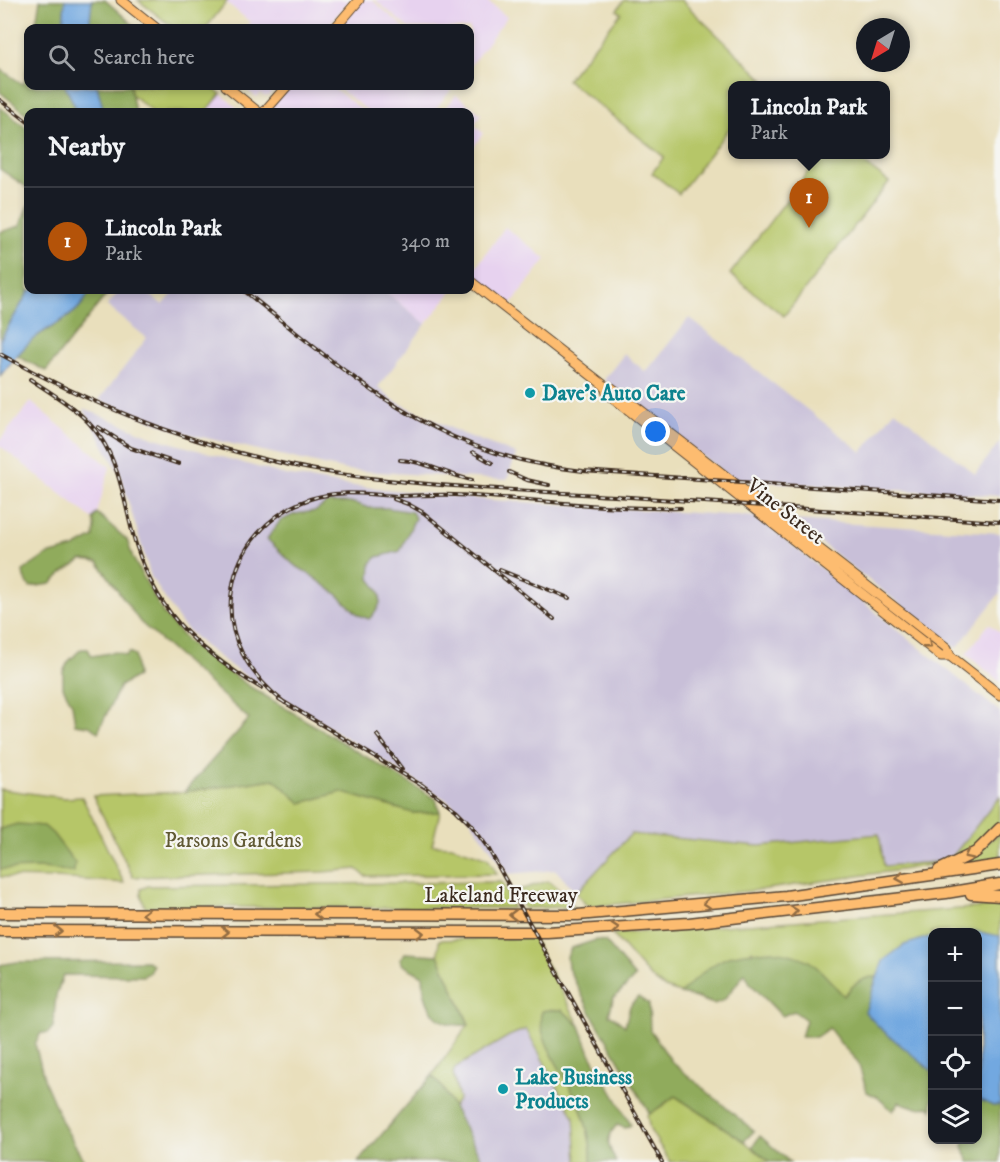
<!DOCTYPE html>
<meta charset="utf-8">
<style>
body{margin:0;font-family:"IM FELL DW Pica",serif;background:#20242c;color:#f1f3f6}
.controls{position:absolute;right:18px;bottom:18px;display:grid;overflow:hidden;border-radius:12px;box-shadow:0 3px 9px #0003}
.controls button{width:54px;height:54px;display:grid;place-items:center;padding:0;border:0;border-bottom:2px solid #363941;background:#171b24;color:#f1f3f6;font:30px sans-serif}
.compass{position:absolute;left:856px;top:18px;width:54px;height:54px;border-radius:50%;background:#171b24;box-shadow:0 3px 9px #0003;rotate:218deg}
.you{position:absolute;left:656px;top:432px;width:21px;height:21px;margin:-15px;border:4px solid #fff;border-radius:50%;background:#1a73e8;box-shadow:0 0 0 9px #1a73e833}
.badge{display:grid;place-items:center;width:39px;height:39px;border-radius:50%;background:#b45309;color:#fff;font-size:20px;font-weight:700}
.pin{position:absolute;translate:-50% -50px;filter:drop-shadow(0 2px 3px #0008)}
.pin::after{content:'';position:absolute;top:32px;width:21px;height:18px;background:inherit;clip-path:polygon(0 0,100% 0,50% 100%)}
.popup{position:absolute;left:728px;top:81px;width:162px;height:78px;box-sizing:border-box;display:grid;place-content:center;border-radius:12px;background:#171b24;filter:drop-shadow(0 2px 4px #0005);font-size:20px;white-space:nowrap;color:#9ea1a6}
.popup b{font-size:22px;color:#f1f3f6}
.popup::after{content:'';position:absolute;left:50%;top:100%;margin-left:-12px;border:12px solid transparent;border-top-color:#171b24}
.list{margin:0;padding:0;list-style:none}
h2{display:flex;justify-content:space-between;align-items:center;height:78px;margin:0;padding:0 24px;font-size:26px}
h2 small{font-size:20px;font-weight:400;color:#9ea1a6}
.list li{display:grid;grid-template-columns:39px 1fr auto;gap:18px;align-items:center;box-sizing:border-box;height:108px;padding:0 24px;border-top:2px solid #363941}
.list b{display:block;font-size:22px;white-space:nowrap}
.list p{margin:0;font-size:20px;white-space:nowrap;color:#9ea1a6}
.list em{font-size:20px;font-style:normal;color:#9ea1a6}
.icon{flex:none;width:33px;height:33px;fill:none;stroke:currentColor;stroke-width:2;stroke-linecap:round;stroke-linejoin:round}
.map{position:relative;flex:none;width:1000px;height:1162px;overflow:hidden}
.search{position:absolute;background:#171b24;box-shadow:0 3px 9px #0003;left:24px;top:24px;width:450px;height:66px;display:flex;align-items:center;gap:15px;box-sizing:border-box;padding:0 21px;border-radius:12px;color:#9ea1a6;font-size:22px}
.panel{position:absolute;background:#171b24;box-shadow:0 3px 9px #0003;left:24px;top:108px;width:450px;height:186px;border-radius:12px}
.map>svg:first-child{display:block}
.built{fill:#e7d2ef}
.industrial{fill:#c8bfd8}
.green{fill:#b6c668;stroke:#787843;stroke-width:1.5}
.forest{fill:#90ab5c;stroke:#666a3d;stroke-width:1.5}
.water{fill:#72a8e0;stroke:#56697f;stroke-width:1.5}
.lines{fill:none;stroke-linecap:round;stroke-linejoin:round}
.major-casing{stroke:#554536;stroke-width:11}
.highway-casing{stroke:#554536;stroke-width:13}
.major{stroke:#fdbc70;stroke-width:9}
.highway{stroke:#fdbc70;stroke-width:10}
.rail-casing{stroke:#3b2a1e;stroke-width:4}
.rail{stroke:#f6f6f2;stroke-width:1.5;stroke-dasharray:4.5;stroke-linecap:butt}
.oneway{stroke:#926c43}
.culture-dot{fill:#0f9aa8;stroke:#f6f6f2;stroke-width:2}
.labels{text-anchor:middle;stroke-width:4.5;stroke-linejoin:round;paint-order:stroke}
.culture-label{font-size:21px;font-weight:bold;fill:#0d838f;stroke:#f6f6f2;text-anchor:start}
.street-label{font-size:21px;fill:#3b2a1e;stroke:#f6f6f2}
.park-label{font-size:21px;fill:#605934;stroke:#f6f6f2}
</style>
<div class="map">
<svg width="1000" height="1162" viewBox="0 0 1000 1162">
<rect width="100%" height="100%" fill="#f6f6f2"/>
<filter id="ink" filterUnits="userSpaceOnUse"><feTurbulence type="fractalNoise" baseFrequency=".0167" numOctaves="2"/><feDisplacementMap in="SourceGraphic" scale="12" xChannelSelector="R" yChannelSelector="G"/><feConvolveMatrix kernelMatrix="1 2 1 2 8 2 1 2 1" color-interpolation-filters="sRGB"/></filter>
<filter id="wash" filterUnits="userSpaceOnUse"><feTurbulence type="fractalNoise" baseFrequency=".008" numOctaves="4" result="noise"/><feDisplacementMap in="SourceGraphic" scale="24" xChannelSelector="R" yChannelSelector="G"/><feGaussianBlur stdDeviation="1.35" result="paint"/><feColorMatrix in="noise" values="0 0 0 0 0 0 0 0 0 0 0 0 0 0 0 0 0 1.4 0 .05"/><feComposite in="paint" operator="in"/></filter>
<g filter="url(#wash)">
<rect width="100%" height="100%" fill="#e9dfbc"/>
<path class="built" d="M228,0H350L326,28H246L250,22L226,2Z
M360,0H372L405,28H337Z
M375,0H486L507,17L470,66V28H408Z
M241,86H277L268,96H263L261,93L257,97Z
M289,86H331L365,112H267Z
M335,86H454L433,112H369Z
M221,94L242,112H206Z
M456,95L481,114L474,125L483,133L473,148L470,145V112H443Z
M505,227L546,259L509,307L470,276Z
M383,290H453L426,324Z
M31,402L110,467L97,513L93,519L0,446V440Z
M989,624L1000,632V682L966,654Z"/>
<path class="industrial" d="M120,290H144L163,305L176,290H319L324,293L328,290H383L426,324L378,387L393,400L461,433L516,454L507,480L346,470L184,433L99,400L147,338L107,306Z
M689,318L862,452L895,410L975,474L1000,442V496L733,480L604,380L624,354L646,372Z
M83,408L155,438L285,475L345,485L491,500L757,517L1000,712V796L949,861L883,867L878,834L759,846L631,834L576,893L556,870L508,874L469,818L445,799L235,669L203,645L181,623L151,577L120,474Z
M791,520L1000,533V593L957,648Z
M526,1029L574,1117L577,1162H483L453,1107L459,1099L453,1073L456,1067L509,1036Z"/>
<path class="green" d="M138,0H228L206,28H174Z
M624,0H681L764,80L763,85L732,86V125L679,194L652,173L664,157L567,80L621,13L617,10Z
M130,86H209L221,94L206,112H153L131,94Z
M821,155H853L889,182L784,316L730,274Z
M274,779L301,803L341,792L413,813L440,812L432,845L452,846L488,858L497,874L365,876L357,869L323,872L133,877L93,796L184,792Z
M0,789L64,798L82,797L124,883L57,878L0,877Z
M1000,796V822L997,825L975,848L949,861L907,869L760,890L595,906H587L576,893L631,834L759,846L879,834L884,866L949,861Z
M1000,833V861L955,867Z
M548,881L556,887L573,907L524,908L516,891Z
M502,882L513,908L145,907L141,895V889L148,886Z
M1000,906V1144L978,1127V932H932V1092L752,950L714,1004L665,988L648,975L612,934Z
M532,937L580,1026L562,1010L566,1078L579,1103L587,1128L592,1152L591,1162H577L574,1117L526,1029L509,1036L456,1067L453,1073L459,1099L453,1107L442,1087L432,1076L469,1024L438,955L439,940Z
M675,1096L740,1138L770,1162H670L650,1130L647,1115L664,1105Z"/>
<path class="forest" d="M40,0H65L63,28H35Z
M92,0H105L137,28H89Z
M28,62V86H65L78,112H28V115L0,92V69L24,85Z
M97,86H130L135,112H104Z
M0,107L28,129V188L0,169Z
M28,205V290H30L0,340V232L20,226Z
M89,290H110L46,371L17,356C22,351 27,344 33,339C52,325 83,315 89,290Z
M327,503H354L369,508H387L412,512L415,518L400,551L377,557L371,563L370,579C384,595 384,605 369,619L359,615L338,595L308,573L294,565L267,539L280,521L295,514L316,511Z
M97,513L127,540L133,558L163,613L187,641L249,686L436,799L440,812L413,813L341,792L301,803L274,779L184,792L249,719L140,622L98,562L82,560L62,573L51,584L30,587L24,578L23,571L47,555L74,548L94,537L95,527L93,519Z
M81,649H88L92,656L116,652L126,656L129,652L135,655L137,676L120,686L98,732L89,726L75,724L72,704L63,687V672L68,662Z
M17,824L44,826L53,834L75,863L74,872L43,868L0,869V829Z
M596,940L605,941L635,977L613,999L609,1015H611L625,1026L630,1006L638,997L649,1004L650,1030L672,1062L754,1131L744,1141L675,1096L650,1114L591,1013L568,968L567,957L571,948Z
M772,951C817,957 815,966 844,996C852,985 863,976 877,977L873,988L879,1027L932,1071V1110L929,1107L917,1108L899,1102L893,1111L877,1097L867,1092L858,1062L841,1044L829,1028L816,1037H801L806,1020L794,1011L782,1016L750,983L745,973L724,1000L714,1004L699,998L680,994C696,978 715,958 739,954C749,952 761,952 772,951Z
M405,953L438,955L469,1025C441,1027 430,1017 424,991C423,986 424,981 423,976L403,965L400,959Z
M147,961L153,964L149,973L143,976L63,975L56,996L53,1027L48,1033H41L35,1044L45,1082L63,1124L85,1162H0V965L17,962Z
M548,1010H562L580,1026L590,1053L631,1125L625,1128L617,1125C604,1139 608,1146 616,1162H591C592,1143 586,1122 579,1104C569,1081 533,1034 542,1011Z
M432,1076L442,1087L483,1162H358Z
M978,1099L993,1106L1000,1105V1162H969L963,1146L965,1140H978Z
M760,1136L790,1162H770L752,1147Z"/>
<path class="water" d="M65,0H92L89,28H63Z
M65,86H97L104,112H78Z
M30,290H89C83,316 49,324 31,341C20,351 10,364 0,376V340Z
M974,931L1000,936V1105L993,1106L978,1099V932H960Z
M932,936V1071L879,1027L865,1012L883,961L904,945Z"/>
</g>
<g filter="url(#ink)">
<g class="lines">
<g class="major-casing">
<path id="major" d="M121,0L156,28
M335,28L359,0
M226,86L258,112
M264,112L287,86
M470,281L605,386L612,388L947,648L950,656L1000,695
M605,386L607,393L941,656H950"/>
</g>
<g class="highway-casing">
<path id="highway" d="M939,870L976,852L1000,828
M971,894L1000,896
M0,913L578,915L786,896L1000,865
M0,931L547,932L689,923L946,893L1000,884"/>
</g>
<use href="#major" class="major"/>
<use href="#highway" class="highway"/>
<g class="rail-casing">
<path id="rail" d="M0,100L28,122
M243,290C304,338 365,393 435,428C481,452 531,465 583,471L1000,500
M0,354C104,412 215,454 333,473C426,487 521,490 615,496C743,505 872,513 1000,522
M30,379C55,396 83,411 100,437C119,464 124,500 132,531C153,610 194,648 261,688
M98,427L131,448L179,464
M473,452L492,463
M400,460C425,461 447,475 472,480
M509,472L527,480L549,485
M394,499L408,504L424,513L554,619
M500,570L569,598
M279,699L426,788
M285,703C250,676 224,636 232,590C238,547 269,513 310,499C340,489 369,495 400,496C418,496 436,494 454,495C530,498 605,510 681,508
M377,735L402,769
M421,784L456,810L472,826L488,848L662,1162"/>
</g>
<use href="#rail" class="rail"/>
</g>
<defs><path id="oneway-chevron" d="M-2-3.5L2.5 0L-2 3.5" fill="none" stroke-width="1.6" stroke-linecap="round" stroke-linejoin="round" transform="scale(1.5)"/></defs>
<g class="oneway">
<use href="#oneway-chevron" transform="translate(928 645) rotate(38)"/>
<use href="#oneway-chevron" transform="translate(968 855) rotate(153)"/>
<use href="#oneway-chevron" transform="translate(900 878) rotate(171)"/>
<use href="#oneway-chevron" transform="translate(707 903) rotate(175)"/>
<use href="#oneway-chevron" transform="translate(794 911) rotate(-7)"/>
<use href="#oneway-chevron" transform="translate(146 914) rotate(-179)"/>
<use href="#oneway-chevron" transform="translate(318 914) rotate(-180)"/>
<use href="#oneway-chevron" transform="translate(513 915) rotate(-180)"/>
<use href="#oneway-chevron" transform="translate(615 928) rotate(-4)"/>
<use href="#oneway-chevron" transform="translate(58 931)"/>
<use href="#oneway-chevron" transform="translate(225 932)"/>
<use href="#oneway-chevron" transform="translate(420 933)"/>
</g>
</g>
<g class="culture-dot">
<circle cx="530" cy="393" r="6"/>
<circle cx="503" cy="1089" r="6"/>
</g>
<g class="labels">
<g class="culture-label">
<text x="542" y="400">Dave's Auto Care</text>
<text x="515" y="1084">Lake Business<tspan x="515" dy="24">Products</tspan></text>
</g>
<g class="street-label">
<text transform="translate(786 511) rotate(38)" y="7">Vine Street</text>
<text x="501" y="902">Lakeland Freeway</text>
</g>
<g class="park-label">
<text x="233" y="847">Parsons Gardens</text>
</g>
</g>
</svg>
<div class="controls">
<button>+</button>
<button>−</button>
<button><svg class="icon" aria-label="locate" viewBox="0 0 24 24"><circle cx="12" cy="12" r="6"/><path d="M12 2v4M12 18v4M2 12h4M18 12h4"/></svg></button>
<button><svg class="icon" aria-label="layers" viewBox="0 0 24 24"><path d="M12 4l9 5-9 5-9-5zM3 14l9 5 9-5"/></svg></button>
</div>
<svg class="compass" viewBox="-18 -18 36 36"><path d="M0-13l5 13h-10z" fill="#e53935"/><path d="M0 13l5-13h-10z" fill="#9ea1a6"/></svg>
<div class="you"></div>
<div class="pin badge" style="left:809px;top:228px">1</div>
<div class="popup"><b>Lincoln Park</b>Park</div>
<div class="search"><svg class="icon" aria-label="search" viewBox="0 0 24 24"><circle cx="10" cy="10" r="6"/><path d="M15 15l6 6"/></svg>Search here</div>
<section class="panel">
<h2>Nearby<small></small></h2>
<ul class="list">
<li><span class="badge">1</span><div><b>Lincoln Park</b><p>Park</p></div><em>340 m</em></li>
</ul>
</section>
</div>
